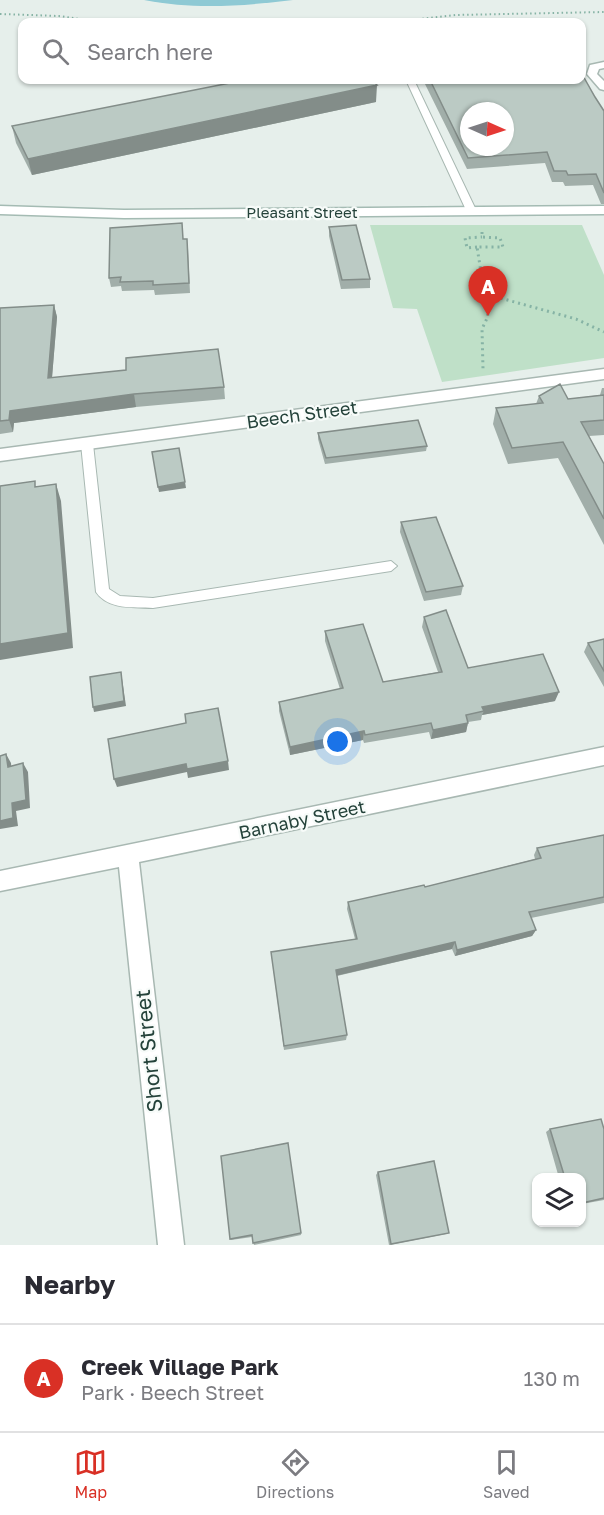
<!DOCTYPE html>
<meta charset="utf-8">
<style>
body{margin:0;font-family:"Golos Text",sans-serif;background:#f7f7f7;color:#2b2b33}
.controls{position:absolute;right:18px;bottom:18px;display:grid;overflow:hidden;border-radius:12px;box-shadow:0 2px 4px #0004}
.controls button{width:54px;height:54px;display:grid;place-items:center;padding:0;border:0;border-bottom:2px solid #e1e1e2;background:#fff;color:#2b2b33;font:30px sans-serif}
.compass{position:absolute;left:460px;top:102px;width:54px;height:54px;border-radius:50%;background:#fff;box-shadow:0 2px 4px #0004;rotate:93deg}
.you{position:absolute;left:338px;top:742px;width:21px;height:21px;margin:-15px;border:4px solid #fff;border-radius:50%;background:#1a73e8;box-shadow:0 0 0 9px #1a73e833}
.badge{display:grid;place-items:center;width:39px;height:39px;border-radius:50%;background:#d93025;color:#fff;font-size:20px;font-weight:700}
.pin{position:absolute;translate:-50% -50px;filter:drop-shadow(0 2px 3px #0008)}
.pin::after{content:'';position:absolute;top:32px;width:21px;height:18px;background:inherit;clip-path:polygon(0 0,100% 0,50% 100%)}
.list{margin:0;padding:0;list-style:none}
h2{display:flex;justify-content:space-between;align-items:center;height:78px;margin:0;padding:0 24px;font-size:26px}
h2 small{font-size:20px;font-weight:400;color:#7c7c81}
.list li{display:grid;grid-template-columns:39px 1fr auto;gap:18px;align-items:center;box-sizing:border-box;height:108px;padding:0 24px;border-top:2px solid #e1e1e2}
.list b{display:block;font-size:22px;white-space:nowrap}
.list p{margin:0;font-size:20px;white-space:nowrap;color:#7c7c81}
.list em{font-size:20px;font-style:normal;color:#7c7c81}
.icon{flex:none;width:33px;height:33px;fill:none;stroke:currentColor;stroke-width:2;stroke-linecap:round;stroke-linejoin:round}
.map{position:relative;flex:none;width:604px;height:1245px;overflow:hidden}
.search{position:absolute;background:#fff;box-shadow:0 2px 4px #0004;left:18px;right:18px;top:18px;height:66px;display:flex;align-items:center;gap:15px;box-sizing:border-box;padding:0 21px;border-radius:12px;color:#7c7c81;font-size:22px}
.sheet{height:186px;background:#fff}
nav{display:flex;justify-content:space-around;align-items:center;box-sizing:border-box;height:84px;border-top:2px solid #e1e1e2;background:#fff;font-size:16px;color:#7c7c81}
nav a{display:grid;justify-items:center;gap:3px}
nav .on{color:#d93025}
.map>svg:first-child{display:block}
.green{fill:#bfe0c8}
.water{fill:#8ec9d4}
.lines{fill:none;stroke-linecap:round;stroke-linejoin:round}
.lane-casing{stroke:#a8b8b2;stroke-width:2}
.street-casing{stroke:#a8b8b2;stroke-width:3}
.secondary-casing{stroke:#a4bbb3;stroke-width:3}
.path-far1{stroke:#86b3a5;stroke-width:2;stroke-dasharray:1.5 3;stroke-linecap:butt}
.path{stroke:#86b3a5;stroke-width:3;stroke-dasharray:2 4;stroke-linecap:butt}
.lane{fill:#fff;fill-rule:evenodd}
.street{fill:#fff;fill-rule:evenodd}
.secondary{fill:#fff;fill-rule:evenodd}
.wall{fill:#a1aea9}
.shaded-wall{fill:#838d89}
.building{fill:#bbcac4;stroke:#838d89;stroke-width:1.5;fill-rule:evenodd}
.labels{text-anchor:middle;stroke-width:4.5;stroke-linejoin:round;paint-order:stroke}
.far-street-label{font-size:15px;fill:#24423a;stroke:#f7fbf9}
.street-label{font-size:18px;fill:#24423a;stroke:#f7fbf9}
.near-street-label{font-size:21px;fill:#24423a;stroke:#f7fbf9}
</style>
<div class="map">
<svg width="604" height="1245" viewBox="0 0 604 1245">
<rect width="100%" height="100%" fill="#e6efeb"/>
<path class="green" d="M370,225H582L604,275V358L442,382L417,309L393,308Z"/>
<path class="water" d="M144,0H293C242,6 195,10 144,0Z"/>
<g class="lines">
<g class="lane-casing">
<path id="lane" d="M406,80H414L476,210L474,212L466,210Z
M87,440L93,444L109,589L120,596L153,598L391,561L397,566L391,571L153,608C134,607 108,610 96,592L81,444Z"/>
</g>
<g class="street-casing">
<path id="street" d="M604,62V68L599,69L597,74L604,81V90L600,89L587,74L590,65Z
M604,369V379L0,461V449Z
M604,747V765L139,862L184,1245H158L119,867L0,891V871Z"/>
</g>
<g class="secondary-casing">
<path id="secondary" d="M0,206L124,210L604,206V214L124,218L0,214Z"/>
</g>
<path class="path-far1" d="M0,14L59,16L101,22
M391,22L456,15L604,12"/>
<path class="path" d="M482,232V237L500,238L503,247H477L488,316L482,329L483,369
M477,247L467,248L465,238L482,237
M485,290L493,296L576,319L604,332"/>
<use href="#lane" class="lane"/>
<use href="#street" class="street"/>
<use href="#secondary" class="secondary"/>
</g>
<path class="wall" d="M423,80H582L604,111V204H601L593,185L565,186L563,182H552L545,163L467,169Z
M376,102L32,175L16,143L12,126Z
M329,227L370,279V288L341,289L329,236Z
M184,239L188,248L190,293L155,295L154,290L122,291L121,286L111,287L109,278Z
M54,305L57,317L52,377L224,387L225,399L136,407L14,423L13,432L0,434V308Z
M602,388H604V435L589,436L604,464V545L558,458L508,464L493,424L496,408L536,404L539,396L568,399L600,395Z
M318,433L427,446L426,451L325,464L318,439Z
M401,522L463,586L461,595L424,601L400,532Z
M424,617L468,668L555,701L482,715L481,720L468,722L466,732L431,739L429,732L364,743L363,740L290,755L279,711V702L340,689L325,641V631L383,682L438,672L422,627Z
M604,639V687L584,652L588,643Z
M604,835V903L531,918L536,930L532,936L455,956L452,949L337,976L347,1035L346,1040L284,1050L271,952L355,939L347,909L348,902L425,887L535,859L534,855L537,848Z
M550,1129H604V1200L582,1204V1178H559L546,1132Z
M288,1143L301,1235L254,1245L252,1237L231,1240L230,1239Z
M378,1172L449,1233L446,1234L389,1245L376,1175Z"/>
<path class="shaded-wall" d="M377,85L376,102L32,175L28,159Z
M54,305L57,317L51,390L48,378Z
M134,394L136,407L14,423L13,432L9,420L10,411Z
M185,482L186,488L159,492L158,487Z
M56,484L61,501L73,648L0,660V644Z
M121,672L126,706L94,712L93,707Z
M559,692L555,701L482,715L484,711L482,707Z
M468,723L466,732L431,739L433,730Z
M364,731L363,740L290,755V747Z
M6,754L11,763L12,775L8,767Z
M228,761L229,770L188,778L187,772L117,787L114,779L186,764Z
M23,763L28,772L30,808L16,811L18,826L0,829V821L12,803Z
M536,930L532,936L455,956L457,950Z
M455,942L452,949L335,976L336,970Z"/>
<path class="building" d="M582,74L595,97L604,111V193L596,174L568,175L566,171H554L547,152L468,158L430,80H582ZM469,111H505V147H469Z
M245,80H371L377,85L28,159L12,126Z
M182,223L183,239H187L189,283L153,285V281L120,282L121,277L109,278L110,228Z
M356,225L370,279L342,280L329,227Z
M54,305L48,378L126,370V358L218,349L224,387L134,394L10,411L9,420L0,421V308Z
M560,384L568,399L604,395V420L581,422L604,464V519L563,442L512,448L496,408L543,403L539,396Z
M418,420L427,446L326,458L318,433Z
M179,448L185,482L158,487L152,452Z
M35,481V487L56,484L68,633L0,644V486Z
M436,517L463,586L426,592L401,522Z
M446,610L468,668L543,654L559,692L482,707L484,711L466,715L468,723L433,730L431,723L365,735L364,731L290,747L279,702L343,688L325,631L363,624L383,682L442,672L424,617Z
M604,639V671L588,643Z
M121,672L124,701L93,707L90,677Z
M218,708L228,761L187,769L186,764L114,779L108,739L186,723L185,714Z
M6,754L8,767L23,763L26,800L12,803L13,818L0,821V756Z
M604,835V897L529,912L536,930L457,950L455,942L336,970L347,1035L284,1046L271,952L357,939L348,902L424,885L425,887L541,858L537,848Z
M601,1119L604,1129V1198L582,1203V1178H565L550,1129Z
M288,1143L301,1233L253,1243L252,1235L230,1239L221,1156Z
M434,1161L449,1233L391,1244L378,1172Z"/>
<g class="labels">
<g class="far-street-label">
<text x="302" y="218">Pleasant Street</text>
</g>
<g class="street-label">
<text transform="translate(302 415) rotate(-8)" y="6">Beech Street</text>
<text transform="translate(302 820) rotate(-12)" y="6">Barnaby Street</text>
</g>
<g class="near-street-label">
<text transform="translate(149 1051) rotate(-96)" y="7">Short Street</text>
</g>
</g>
</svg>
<div class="controls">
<button><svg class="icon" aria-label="layers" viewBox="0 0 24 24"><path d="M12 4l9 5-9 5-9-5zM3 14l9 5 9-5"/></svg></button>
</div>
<svg class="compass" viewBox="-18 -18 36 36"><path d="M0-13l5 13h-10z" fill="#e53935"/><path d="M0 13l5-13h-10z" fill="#7c7c81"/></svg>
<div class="you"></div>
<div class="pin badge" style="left:488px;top:316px">A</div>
<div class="search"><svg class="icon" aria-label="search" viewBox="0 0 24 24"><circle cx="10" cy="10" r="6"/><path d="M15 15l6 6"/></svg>Search here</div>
</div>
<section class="sheet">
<h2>Nearby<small></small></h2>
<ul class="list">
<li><span class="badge">A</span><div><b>Creek Village Park</b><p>Park · Beech Street</p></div><em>130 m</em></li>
</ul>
</section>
<nav>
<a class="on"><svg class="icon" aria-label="map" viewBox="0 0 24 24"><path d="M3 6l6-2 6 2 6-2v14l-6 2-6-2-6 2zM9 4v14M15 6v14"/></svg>Map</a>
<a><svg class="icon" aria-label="directions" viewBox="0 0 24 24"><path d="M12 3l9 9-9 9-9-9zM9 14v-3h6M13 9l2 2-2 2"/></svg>Directions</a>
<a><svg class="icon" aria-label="saved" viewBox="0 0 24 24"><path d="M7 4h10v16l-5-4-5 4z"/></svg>Saved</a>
</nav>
